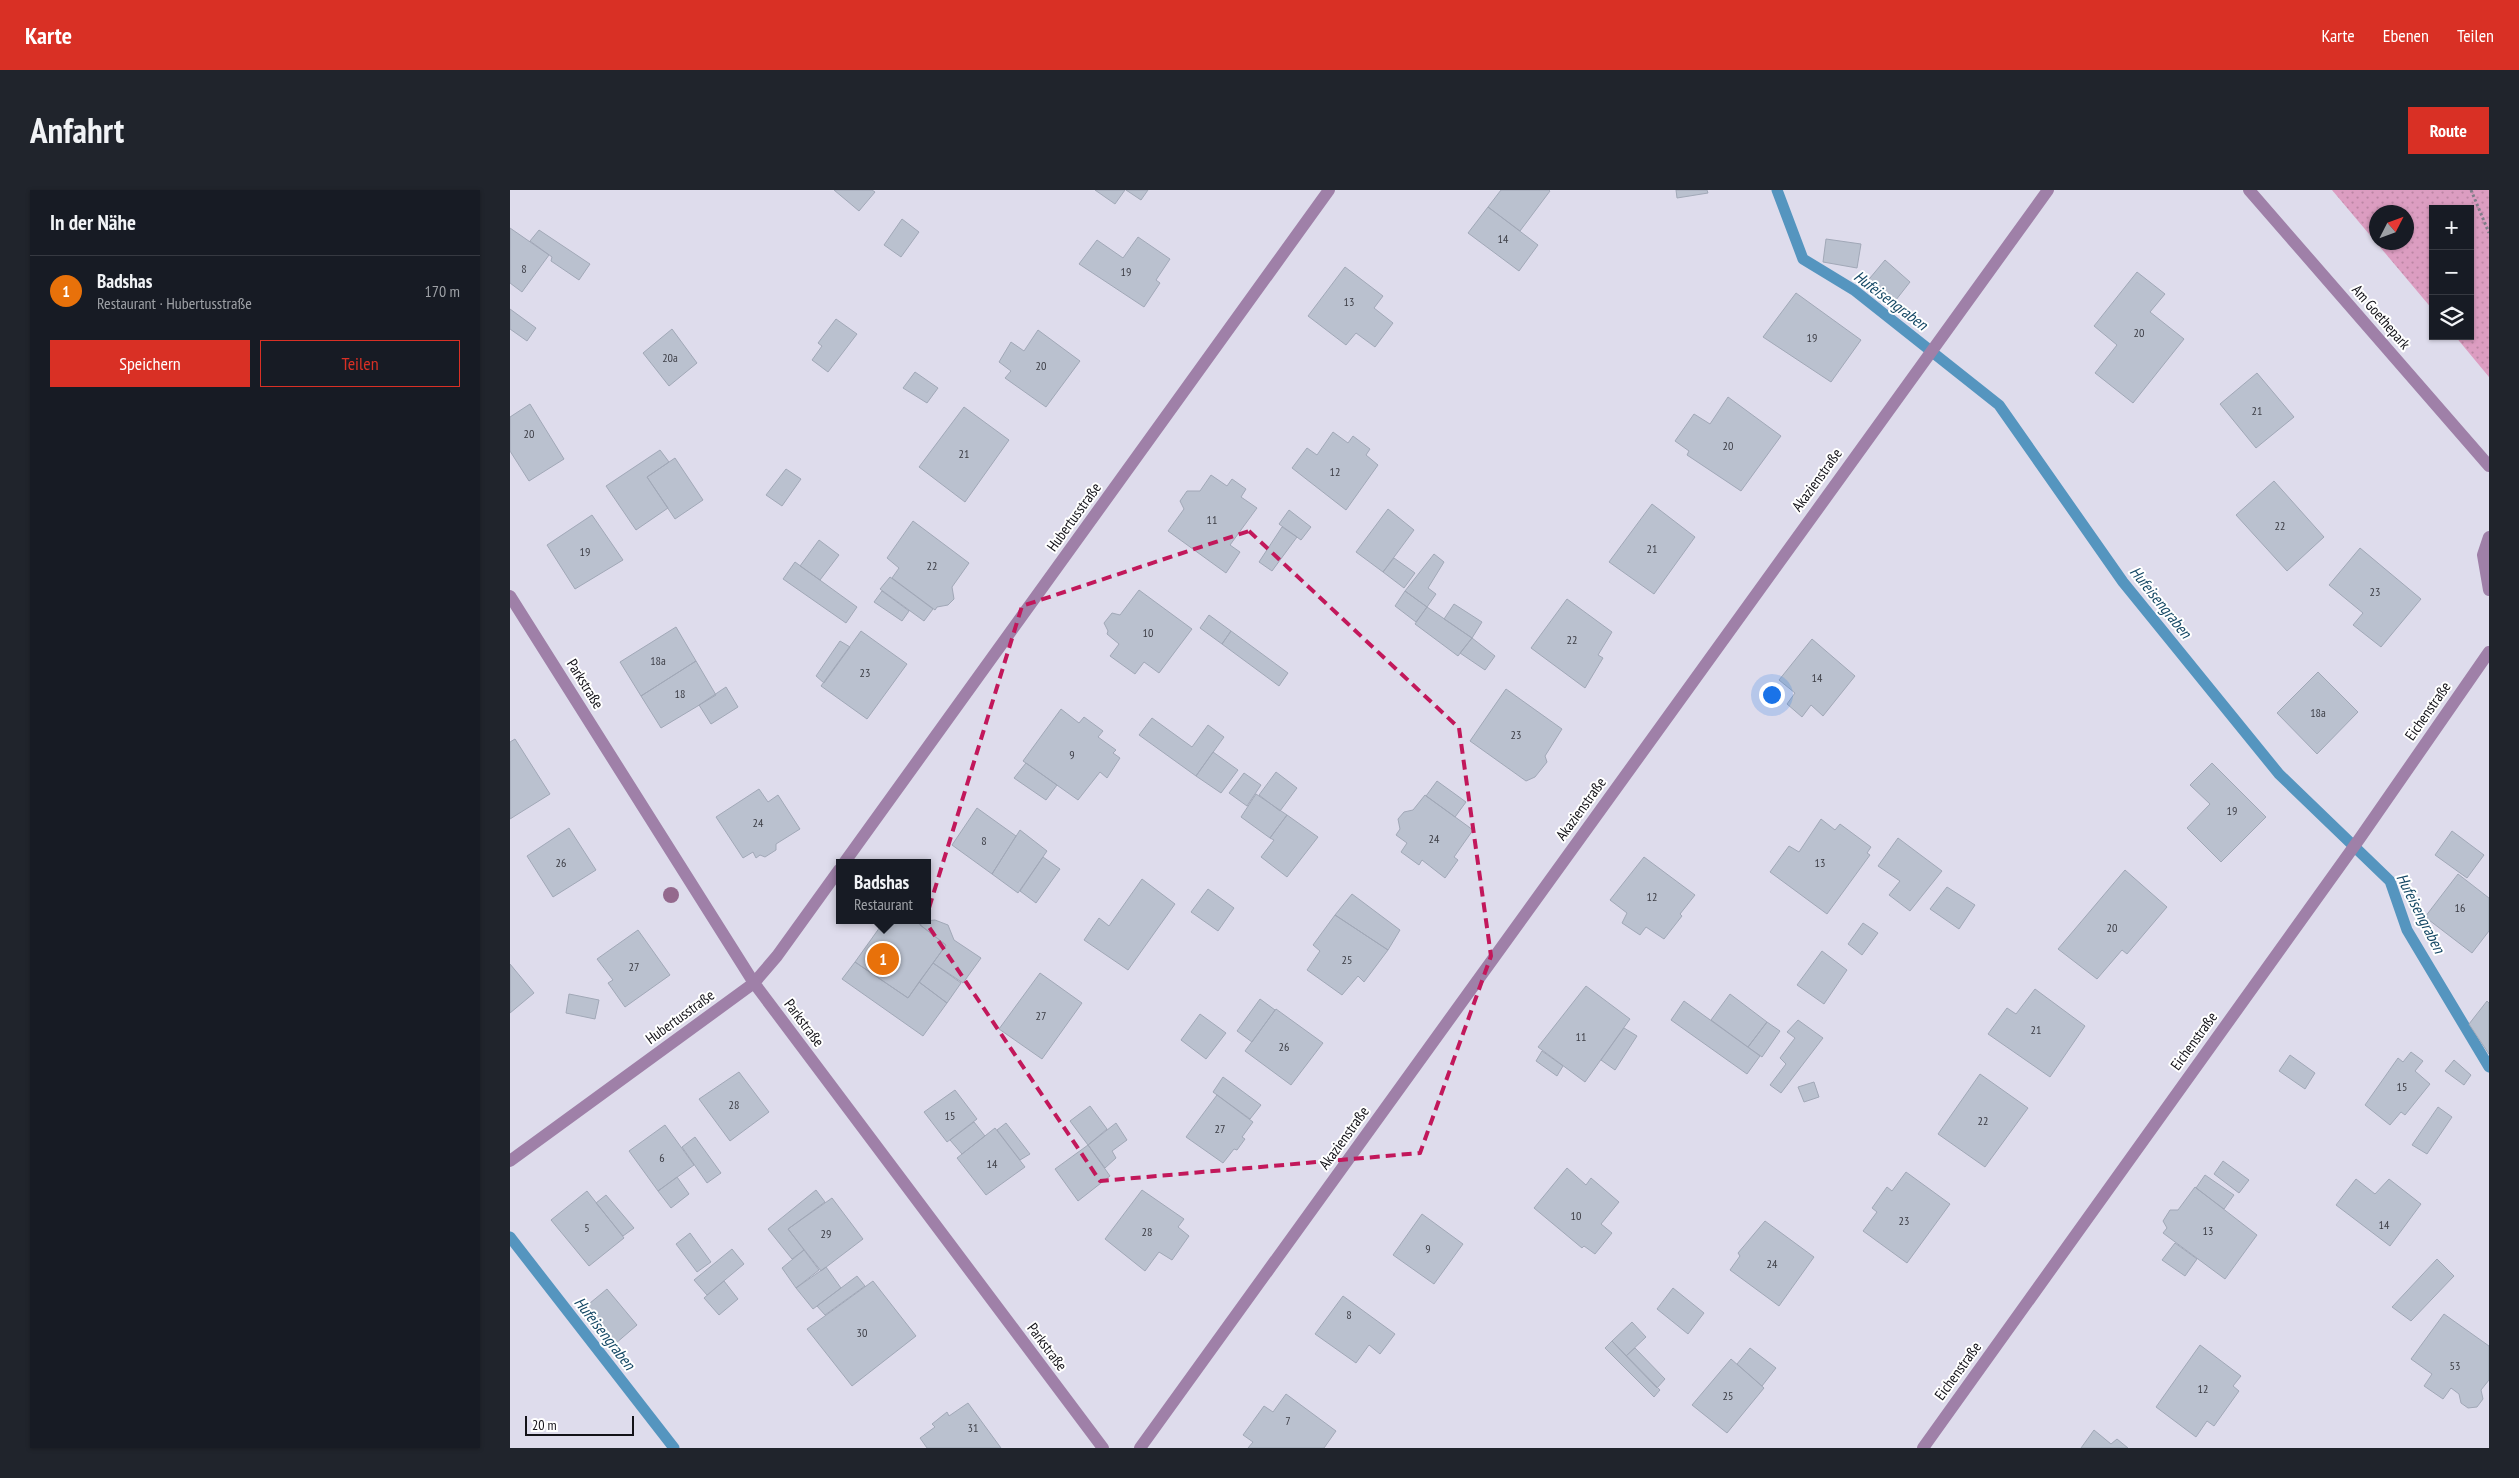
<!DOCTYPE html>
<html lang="de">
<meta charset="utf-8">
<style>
body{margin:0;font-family:"PT Sans Narrow",sans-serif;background:#20242c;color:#f1f3f6}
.controls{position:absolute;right:15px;top:15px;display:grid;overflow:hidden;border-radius:0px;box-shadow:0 1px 4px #0004}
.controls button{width:45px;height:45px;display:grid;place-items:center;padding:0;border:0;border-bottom:1px solid #363941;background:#171b24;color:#f1f3f6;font:25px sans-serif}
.compass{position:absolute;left:1859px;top:15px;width:45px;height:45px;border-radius:50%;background:#171b24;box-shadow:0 1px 4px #0004;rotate:48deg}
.scale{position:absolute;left:15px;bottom:12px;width:109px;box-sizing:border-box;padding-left:5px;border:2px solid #131218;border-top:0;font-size:14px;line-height:18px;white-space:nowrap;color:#131218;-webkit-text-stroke:4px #fff;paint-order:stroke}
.you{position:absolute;left:1261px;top:504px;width:18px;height:18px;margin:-12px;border:4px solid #fff;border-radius:50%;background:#1a73e8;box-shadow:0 0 0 8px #1a73e833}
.badge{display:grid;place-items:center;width:32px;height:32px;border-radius:50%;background:#d93025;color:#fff;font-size:16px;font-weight:700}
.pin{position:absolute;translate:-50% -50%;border:2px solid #fff;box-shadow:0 1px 5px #0006}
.popup{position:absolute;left:326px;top:669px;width:95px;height:65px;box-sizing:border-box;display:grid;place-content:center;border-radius:0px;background:#171b24;filter:drop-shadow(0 1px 4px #0005);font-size:16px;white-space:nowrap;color:#9ea1a6}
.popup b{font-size:19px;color:#f1f3f6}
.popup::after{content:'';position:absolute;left:50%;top:100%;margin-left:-10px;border:10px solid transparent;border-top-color:#171b24}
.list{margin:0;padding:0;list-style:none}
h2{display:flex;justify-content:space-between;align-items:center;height:65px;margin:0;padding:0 20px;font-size:21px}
h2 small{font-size:16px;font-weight:400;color:#9ea1a6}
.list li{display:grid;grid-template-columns:32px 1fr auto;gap:15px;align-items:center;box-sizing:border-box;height:70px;padding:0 20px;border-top:1px solid #363941}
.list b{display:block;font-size:19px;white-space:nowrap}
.list p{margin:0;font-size:16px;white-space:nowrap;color:#9ea1a6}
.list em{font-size:16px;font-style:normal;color:#9ea1a6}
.actions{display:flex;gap:10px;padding:15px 20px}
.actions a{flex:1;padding:11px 0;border:1px solid #d93025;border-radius:0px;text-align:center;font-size:18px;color:#d93025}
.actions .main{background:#d93025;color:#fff}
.icon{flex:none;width:28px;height:28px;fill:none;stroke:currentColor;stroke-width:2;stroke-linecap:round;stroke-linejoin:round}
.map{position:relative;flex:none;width:1979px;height:1258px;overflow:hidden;border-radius:0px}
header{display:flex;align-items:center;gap:30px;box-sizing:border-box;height:70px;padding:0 25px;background:#d93025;color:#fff}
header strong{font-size:24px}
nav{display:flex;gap:28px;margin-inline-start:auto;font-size:18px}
.intro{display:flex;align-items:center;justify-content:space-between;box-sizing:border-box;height:120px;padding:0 30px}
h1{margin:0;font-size:35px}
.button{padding:12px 22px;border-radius:0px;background:#d93025;color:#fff;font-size:18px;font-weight:700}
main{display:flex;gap:30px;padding:0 30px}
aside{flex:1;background:#171b24;border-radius:0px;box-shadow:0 1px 4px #0004}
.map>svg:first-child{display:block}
.green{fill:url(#green-dots);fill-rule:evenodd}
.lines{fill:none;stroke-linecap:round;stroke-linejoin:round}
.stream{stroke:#5595bf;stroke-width:11}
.building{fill:#bac1cf;stroke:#a1a8b7}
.path{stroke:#807e8a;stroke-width:3;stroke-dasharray:2.5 2.5;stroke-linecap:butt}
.minor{stroke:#9f80a8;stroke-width:12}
.tree{fill:#94698d}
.marked{fill:none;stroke:#c2185b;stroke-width:4;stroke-dasharray:10 6;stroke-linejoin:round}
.labels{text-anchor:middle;stroke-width:4;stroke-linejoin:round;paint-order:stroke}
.number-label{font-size:12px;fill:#3d3e46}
.street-label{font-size:15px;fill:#131218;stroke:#fff}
.water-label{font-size:16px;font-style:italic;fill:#154865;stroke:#fff}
</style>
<header>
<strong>Karte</strong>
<nav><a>Karte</a><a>Ebenen</a><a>Teilen</a></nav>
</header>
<div class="intro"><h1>Anfahrt</h1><a class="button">Route</a></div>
<main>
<aside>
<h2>In der Nähe<small></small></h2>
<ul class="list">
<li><span class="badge" style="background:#e8710a">1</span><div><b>Badshas</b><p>Restaurant · Hubertusstraße</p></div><em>170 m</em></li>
</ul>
<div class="actions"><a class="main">Speichern</a><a>Teilen</a></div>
</aside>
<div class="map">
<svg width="1979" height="1258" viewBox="0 0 1979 1258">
<defs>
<pattern id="green-dots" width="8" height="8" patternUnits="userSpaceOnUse" patternTransform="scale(1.25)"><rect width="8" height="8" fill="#dc9dc1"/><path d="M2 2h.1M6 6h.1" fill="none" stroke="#bc86a5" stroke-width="1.8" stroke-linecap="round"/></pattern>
</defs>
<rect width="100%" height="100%" fill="#dedcec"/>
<path class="green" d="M1822,0H1979V187L1945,146H1960V19H1923V120ZM1866,22H1896V52H1866Z"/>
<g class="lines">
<path class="stream" d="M1267,0L1293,69L1344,100L1489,215L1613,392L1769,584L1880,691L1897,740L1979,877
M0,1047L164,1258"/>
</g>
<path class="building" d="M324,0H362L365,2L349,21Z
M585,0H615L605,14Z
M616,0H638L631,10Z
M991,0H1039L1040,1L1010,41L978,17Z
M1166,0H1197L1198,3L1167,8Z
M978,17L1028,55L1009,81L958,43Z
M392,29L409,42L391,67L374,55Z
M0,38L39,65L12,102L0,93Z
M29,40L80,74L69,90L41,71L42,67L20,51Z
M628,47L660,69L646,90L650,93L634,117L569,74L587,50L613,68Z
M1316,49L1351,54L1347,78L1313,72Z
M1375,70L1400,92L1382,115L1355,94Z
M835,77L873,106L864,118L883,133L865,157L846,143L836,155L798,126Z
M1627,82L1655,104L1640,122L1674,149L1623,213L1585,183L1607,155L1584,136Z
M1286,103L1351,150L1321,192L1253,147Z
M0,119L26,138L17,151L0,139Z
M326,129L347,144L318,182L302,170L312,156L308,153Z
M162,139L187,173L159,196L133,163Z
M528,140L570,171L536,217L495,188L501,181L489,172L501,152L514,161Z
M405,182L428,198L417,213L393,198Z
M1747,183L1784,227L1746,258L1710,214Z
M1218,207L1271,246L1231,301L1177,265L1179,261L1165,251L1184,224L1200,234Z
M20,214L54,269L19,291L0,261V227Z
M454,217L499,250L455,312L409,277Z
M823,242L838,253L843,246L860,259L856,265L868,275L836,320L782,278L797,258L807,265Z
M150,260L159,272L137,287L158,318L126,340L96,296Z
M165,268L193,310L165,329L137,287Z
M276,279L291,289L272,316L256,305Z
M701,285L717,296L722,289L736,299L731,307L747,318L720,355L730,362L716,383L658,341L674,319L670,311L677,301H690Z
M1764,291L1814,347L1777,381L1726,325Z
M1142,314L1185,347L1144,404L1099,372Z
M878,319L904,340L873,382L846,362Z
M779,320L801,337L791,350L769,334Z
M82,325L113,370L65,399L37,355Z
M403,331L459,373L442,397L444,409L438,415L427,417L425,420L382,388L389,378L377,368Z
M772,337L787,347L762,381L749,372Z
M309,350L329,365L310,390L290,376Z
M1850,358L1911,409L1871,457L1843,435L1853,423L1819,395Z
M924,364L934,372L918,398L926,404L917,417L895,401Z
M884,368L905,383L894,398L873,382Z
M285,372L347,417L336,433L273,389Z
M380,387L423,419L414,431L370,399Z
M629,400L682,439L649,483L634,472L625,484L600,466L609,454L597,444L598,441L594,433L602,423L610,425Z
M372,401L399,421L392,431L364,412Z
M895,401L917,417L906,432L885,416Z
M1057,409L1102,442L1088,465L1093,468L1075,498L1021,458Z
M944,414L972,432L962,448L934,429Z
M917,417L962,448L948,466L905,434Z
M699,425L721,441L712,454L690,438Z
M166,437L186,471L131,506L110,472Z
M351,441L397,474L357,529L311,496Z
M721,441L778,483L769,496L712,454Z
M962,448L985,466L975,480L950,463Z
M1302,449L1345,486L1313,526L1301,515L1292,527L1277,514L1285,503L1269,490Z
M330,451L340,457L314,493L306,486Z
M186,471L206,505L151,538L131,506Z
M1808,482L1848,522L1807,564L1767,523Z
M216,497L228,517L201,534L189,515Z
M996,499L1052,539L1035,566L1037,572L1025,587L1016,591L960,551Z
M551,519L569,533L574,527L593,541L588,547L606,560L603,563L610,568L597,588L590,582L568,610L513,571Z
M642,528L682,557L698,535L714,547L686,586L629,545Z
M5,549L40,604L0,629V552Z
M703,562L728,580L711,603L686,586Z
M516,573L547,595L536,610L504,588Z
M1702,573L1756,627L1711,672L1677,638L1700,614L1680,595Z
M766,582L787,598L770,621L749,605Z
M734,583L751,595L737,616L719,603Z
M927,591L956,612L945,627L916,606Z
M249,599L258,612L268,605L290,639L266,654V660L255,667L250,665L246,668L243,662L233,668L206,627Z
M746,604L777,625L760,648L731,627Z
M915,605L963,640L944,667L948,670L935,688L912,670L909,675L891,662L897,653L886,645L890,639L888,629L894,622L903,620Z
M467,618L506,646L482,684L442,655Z
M777,625L808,647L777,687L751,667L764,650L760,648Z
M1311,629L1325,640L1330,634L1361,657L1357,663L1360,665L1317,724L1260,682L1279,656L1289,662Z
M59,638L86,680L43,707L17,666Z
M510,640L537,661L508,703L482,684Z
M1942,641L1974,665L1957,688L1925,665Z
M1388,648L1432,681L1400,721L1379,705L1390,691L1368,676Z
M533,667L550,679L526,713L510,701Z
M1134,667L1185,705L1170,724L1172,726L1154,749L1136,737L1130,745L1112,733L1117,723L1100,710Z
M1615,680L1657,717L1617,764L1612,760L1587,789L1548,759Z
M1948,684L1979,708V741L1962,763L1915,727Z
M632,689L665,714L618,780L574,750L589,728L599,736Z
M1437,697L1465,715L1449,739L1420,719Z
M698,699L724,718L708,741L681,722Z
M842,704L890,740L878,760L825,725Z
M825,725L878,760L854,792L848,786L832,805L797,780L810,761L803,755Z
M375,730H404L436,755L398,808L345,772Z
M425,730L438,735L444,750L471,768L453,793L423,773L436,755L410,735L415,731Z
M1353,733L1368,743L1352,765L1338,754Z
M128,740L160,785L115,817L98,793L103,790L87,769Z
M1312,761L1337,780L1314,814L1287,795Z
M345,772L398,808L409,792L437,813L413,846L332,789Z
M423,773L451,793L437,813L409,792Z
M0,774L24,803L0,823Z
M530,783L572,813L532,869L489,839Z
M1076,796L1120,829L1075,892L1028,857Z
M1525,799L1575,836L1540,887L1478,844L1497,818L1506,824Z
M59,804L89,810L85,829L56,823Z
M1220,804L1257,832L1238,857L1201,830Z
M750,809L765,820L742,852L727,841Z
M1174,811L1250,866L1237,884L1161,830Z
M1977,811L1979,813V864L1959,834Z
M766,819L813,853L781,895L735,861Z
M690,824L716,843L696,869L671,850Z
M1288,830L1313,848L1271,903L1260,895L1276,874L1270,868L1285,848L1277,842Z
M1257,832L1270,841L1252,867L1238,857Z
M1114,838L1127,846L1105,880L1091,870Z
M1032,861L1053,876L1047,886L1026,871Z
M1901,862L1913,871L1905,881L1920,894L1895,925L1891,922L1880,935L1855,915L1888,868L1893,872Z
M1780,865L1805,883L1795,899L1769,881Z
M1944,870L1961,885L1954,895L1935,881Z
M229,882L259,922L220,951L189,909Z
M1470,884L1518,918L1475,977L1428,944Z
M713,887L751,915L740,929L703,902Z
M1304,892L1309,907L1294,912L1288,897Z
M445,900L467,929L437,952L414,922Z
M707,905L743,932L732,947L735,949L727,960L724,959L713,973L676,947Z
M580,916L597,939L578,955L560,931Z
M1928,917L1942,927L1917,964L1902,955Z
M464,932L475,946L452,964L440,950Z
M496,933L520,964L510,970L487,940Z
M606,933L617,950L602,961L606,968L595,978L578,955Z
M155,935L184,975L148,1001L119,961Z
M485,938L515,977L476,1005L447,968Z
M185,947L211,983L197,993L172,957Z
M578,955L600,986L568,1011L545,979Z
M1713,971L1739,990L1729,1003L1704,984Z
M1057,978L1076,995L1081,988L1109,1012L1091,1034L1102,1043L1085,1064L1074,1056L1072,1058L1024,1018Z
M1396,982L1440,1014L1397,1073L1353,1041L1367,1022L1362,1018L1377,997L1382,1001Z
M1695,985L1724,1005L1714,1019L1686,998Z
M167,987L179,1004L161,1018L148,1001Z
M1846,989L1865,1004L1879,989L1911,1014L1880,1056L1826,1015Z
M1685,997L1747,1045L1715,1089L1653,1043L1657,1038L1653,1031L1660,1020H1668Z
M306,1000L315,1012L278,1039L294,1060L282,1069L258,1039Z
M632,1000L674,1029L668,1037L679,1046L662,1070L649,1062L635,1081L595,1049Z
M77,1001L114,1048L79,1076L41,1030Z
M96,1005L124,1038L113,1046L86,1013Z
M322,1008L353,1049L311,1081L278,1039Z
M912,1024L953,1054L924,1094L883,1065Z
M1255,1031L1304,1067L1269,1116L1220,1080L1230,1066L1228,1063Z
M180,1043L201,1072L187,1082L166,1054Z
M1665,1053L1687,1069L1675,1086L1652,1070Z
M222,1059L234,1074L197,1105L184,1090Z
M294,1060L309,1080L286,1098L272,1078Z
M1927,1069L1944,1086L1901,1131L1882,1117Z
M316,1077L331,1098L303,1119L286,1098Z
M347,1086L355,1096L315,1125L307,1116Z
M214,1091L228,1109L209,1125L194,1108Z
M363,1091L406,1146L342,1196L297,1139Z
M1163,1098L1194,1123L1178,1144L1147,1119Z
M97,1099L127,1135L105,1154L74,1118Z
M833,1106L885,1144L870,1164L859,1155L846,1173L805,1144Z
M1934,1124L1979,1156V1190L1971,1200L1973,1209L1967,1217L1958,1218L1951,1213L1949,1204L1941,1198L1933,1209L1914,1196L1922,1184L1901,1169Z
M1122,1132L1136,1147L1116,1166L1102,1151Z
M1102,1151L1150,1200L1144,1207L1095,1158Z
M1690,1155L1731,1186L1723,1196L1729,1201L1704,1236L1697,1231L1686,1247L1646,1217Z
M1125,1158L1155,1189L1147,1198L1116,1166Z
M1240,1158L1266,1178L1252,1196L1227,1174Z
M1221,1169L1254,1198L1217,1243L1182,1215Z
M776,1204L826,1241L814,1258H738L743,1252L733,1245L754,1216L763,1222Z
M458,1213L491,1258H417L410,1248L425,1237L422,1234L437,1222L439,1226Z
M1584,1240L1601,1254L1607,1249L1618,1258H1571Z"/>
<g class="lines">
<path class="path" d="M1961,0L1979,43"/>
<path class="minor" d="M1739,0L1979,276
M1979,347L1973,365L1979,400
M0,406L244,793L593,1258
M334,673L819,0
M0,971L244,793L267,766L329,680
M630,1258L1538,0
M1413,1258L1850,648L1979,462"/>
</g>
<circle class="tree" cx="161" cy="705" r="8"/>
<path class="marked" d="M739,341L949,538L981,766L910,963L590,991L415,731L512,416Z"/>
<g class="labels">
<g class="number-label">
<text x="993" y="53">14</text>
<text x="14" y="83">8</text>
<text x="616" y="86">19</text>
<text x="839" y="116">13</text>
<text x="1629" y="147">20</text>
<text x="1302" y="152">19</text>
<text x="160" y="172">20a</text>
<text x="531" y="180">20</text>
<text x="1747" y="225">21</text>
<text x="19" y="248">20</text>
<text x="1218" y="260">20</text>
<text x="454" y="268">21</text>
<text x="825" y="286">12</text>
<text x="702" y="334">11</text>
<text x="1770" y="340">22</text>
<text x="1142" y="363">21</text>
<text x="75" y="366">19</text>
<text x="422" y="380">22</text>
<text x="1865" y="406">23</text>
<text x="638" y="447">10</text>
<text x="1062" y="454">22</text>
<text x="148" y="475">18a</text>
<text x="355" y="487">23</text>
<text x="1307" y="492">14</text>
<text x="170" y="508">18</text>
<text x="1808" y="527">18a</text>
<text x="1006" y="549">23</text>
<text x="562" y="569">9</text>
<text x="1722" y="625">19</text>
<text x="248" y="637">24</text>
<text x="924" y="653">24</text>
<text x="474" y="655">8</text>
<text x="51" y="677">26</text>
<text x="1310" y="677">13</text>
<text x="1142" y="711">12</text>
<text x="1950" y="722">16</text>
<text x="1602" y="742">20</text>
<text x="837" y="774">25</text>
<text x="124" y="781">27</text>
<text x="531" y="830">27</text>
<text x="1526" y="844">21</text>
<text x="1071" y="851">11</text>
<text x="774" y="861">26</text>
<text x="1892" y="901">15</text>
<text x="224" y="919">28</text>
<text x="440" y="930">15</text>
<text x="1473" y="935">22</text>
<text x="710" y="943">27</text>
<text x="152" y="972">6</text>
<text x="482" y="978">14</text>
<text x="1066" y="1030">10</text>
<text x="1394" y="1035">23</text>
<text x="1874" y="1039">14</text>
<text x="77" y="1042">5</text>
<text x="1698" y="1045">13</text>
<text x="637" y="1046">28</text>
<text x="316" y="1048">29</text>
<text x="918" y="1063">9</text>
<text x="1262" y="1078">24</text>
<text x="839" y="1129">8</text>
<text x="352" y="1147">30</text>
<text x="1945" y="1180">53</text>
<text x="1693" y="1203">12</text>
<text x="1218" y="1210">25</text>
<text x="778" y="1235">7</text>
<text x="463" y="1242">31</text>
</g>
<g class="street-label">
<text transform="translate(1871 127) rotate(49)" y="5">Am Goethepark</text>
<text transform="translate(1307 290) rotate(-54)" y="5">Akazienstraße</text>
<text transform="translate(564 327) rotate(-54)" y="5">Hubertusstraße</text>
<text transform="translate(75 494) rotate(58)" y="5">Parkstraße</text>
<text transform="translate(1918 521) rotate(-55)" y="5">Eichenstraße</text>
<text transform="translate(1071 619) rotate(-54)" y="5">Akazienstraße</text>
<text transform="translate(170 827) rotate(-36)" y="5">Hubertusstraße</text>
<text transform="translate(294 833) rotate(53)" y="5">Parkstraße</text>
<text transform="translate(1684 851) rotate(-54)" y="5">Eichenstraße</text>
<text transform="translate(834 948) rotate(-54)" y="5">Akazienstraße</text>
<text transform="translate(537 1157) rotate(53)" y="5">Parkstraße</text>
<text transform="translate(1448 1181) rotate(-54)" y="5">Eichenstraße</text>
</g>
<g class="water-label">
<text transform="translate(1381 110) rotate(37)" y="6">Hufeisengraben</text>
<text transform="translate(1651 412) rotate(51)" y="6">Hufeisengraben</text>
<text transform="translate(1911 723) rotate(63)" y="6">Hufeisengraben</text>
<text transform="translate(95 1143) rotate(52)" y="6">Hufeisengraben</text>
</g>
</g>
</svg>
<div class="controls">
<button>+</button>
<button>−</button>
<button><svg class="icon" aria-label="layers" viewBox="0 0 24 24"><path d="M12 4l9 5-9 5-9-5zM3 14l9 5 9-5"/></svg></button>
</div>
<svg class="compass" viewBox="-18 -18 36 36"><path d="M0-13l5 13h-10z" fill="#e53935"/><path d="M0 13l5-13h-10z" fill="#9ea1a6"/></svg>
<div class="scale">20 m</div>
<div class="you"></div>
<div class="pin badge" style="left:373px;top:769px;background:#e8710a">1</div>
<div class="popup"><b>Badshas</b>Restaurant</div>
</div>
</main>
